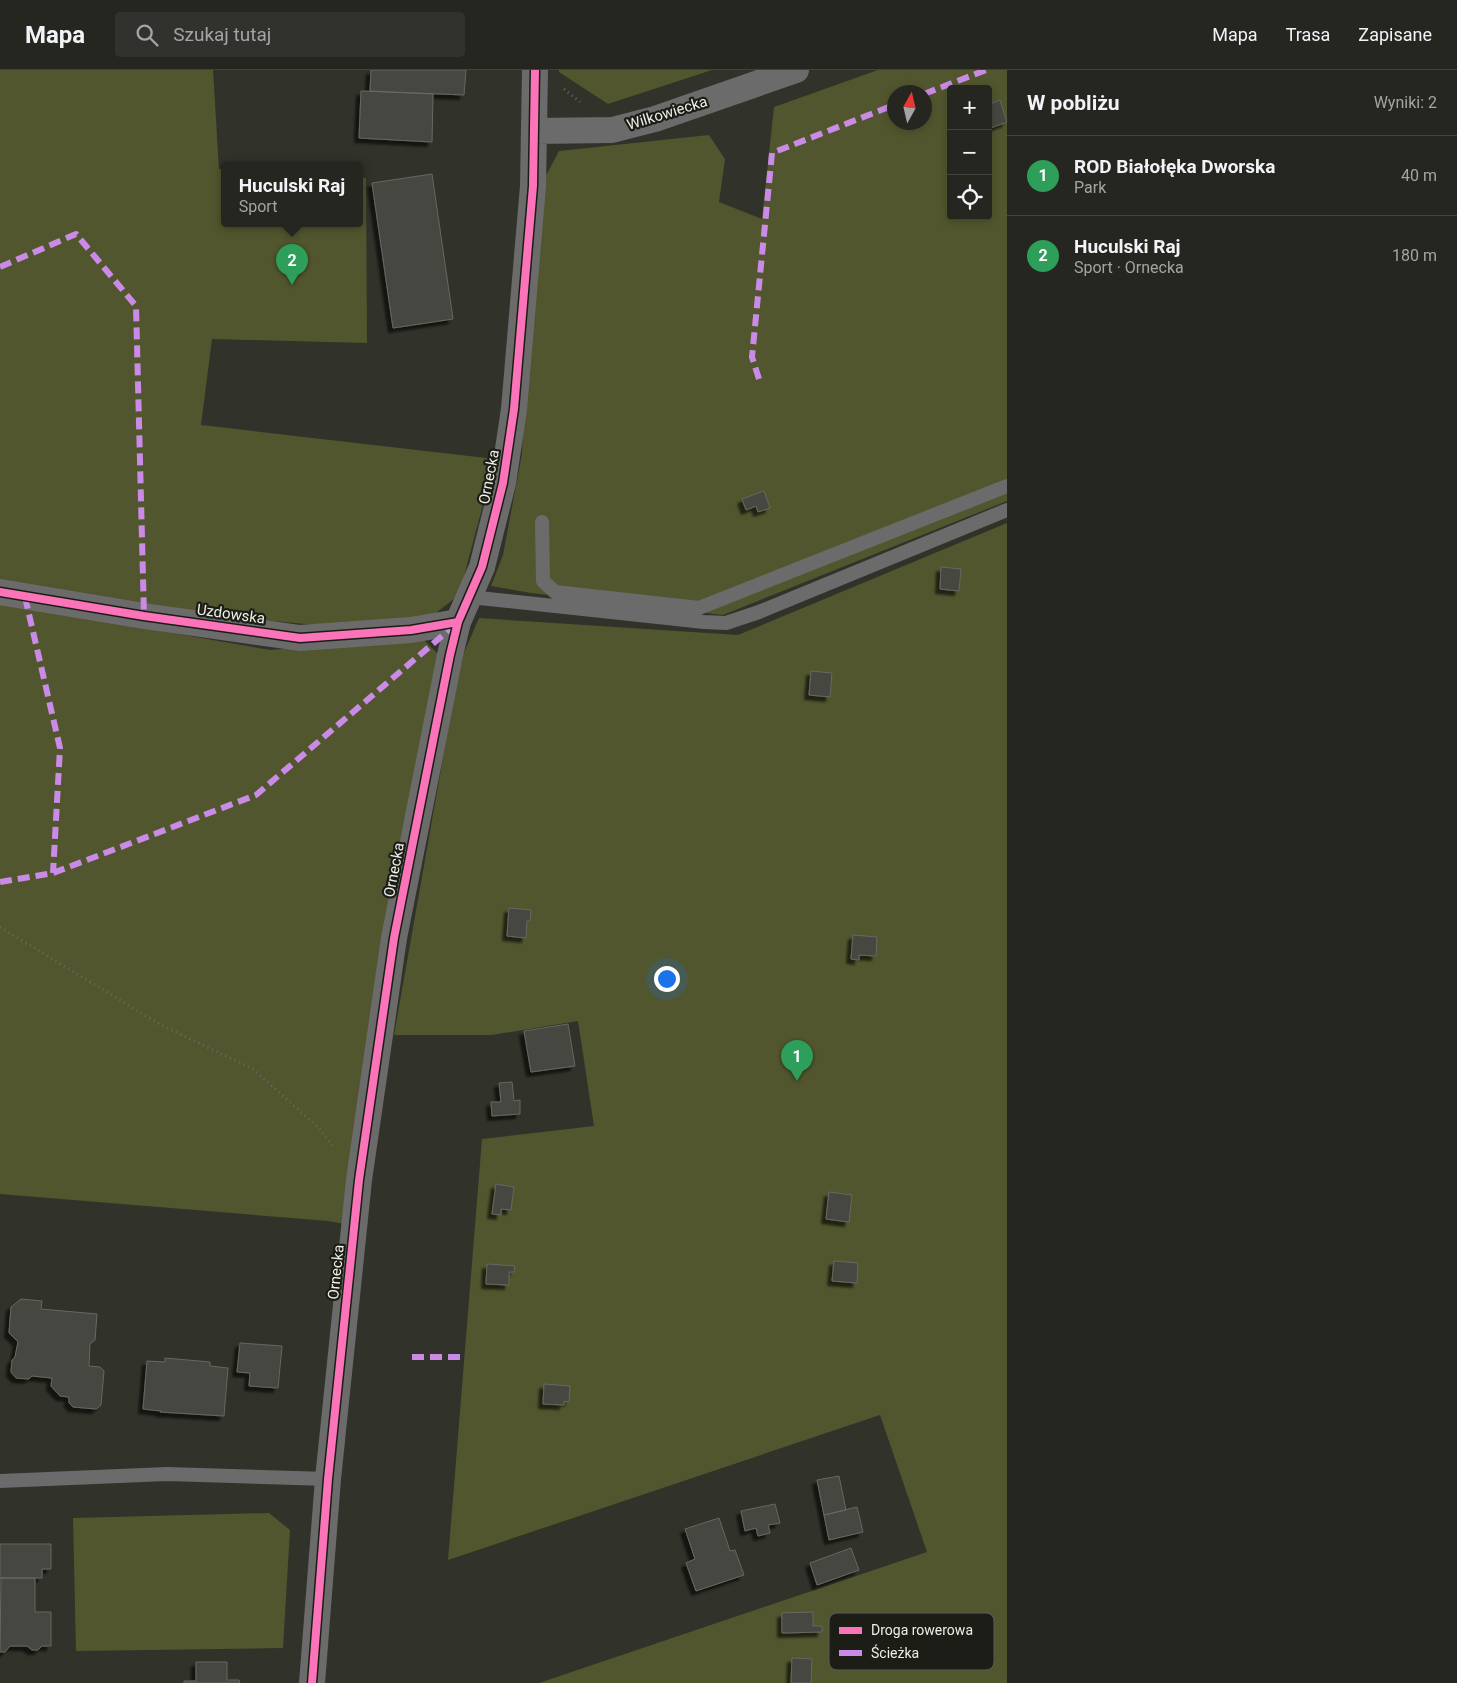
<!DOCTYPE html>
<html lang="pl">
<meta charset="utf-8">
<style>
body{margin:0;font-family:Roboto,sans-serif;background:#31322d;color:#f1f3f6}
.controls{position:absolute;right:15px;top:15px;display:grid;overflow:hidden;border-radius:5px;box-shadow:0 2px 8px #0003}
.controls button{width:45px;height:45px;display:grid;place-items:center;padding:0;border:0;border-bottom:1px solid #42433e;background:#252620;color:#f1f3f6;font:25px sans-serif}
.compass{position:absolute;left:887px;top:15px;width:45px;height:45px;border-radius:50%;background:#252620;box-shadow:0 2px 8px #0003;rotate:8deg}
.you{position:absolute;left:666px;top:908px;width:18px;height:18px;margin:-12px;border:4px solid #fff;border-radius:50%;background:#1a73e8;box-shadow:0 0 0 8px #1a73e833}
.badge{display:grid;place-items:center;width:32px;height:32px;border-radius:50%;background:#abada4;color:#fff;font-size:16px;font-weight:700}
.pin{position:absolute;translate:-50% -41px;filter:drop-shadow(0 1px 2px #0008)}
.pin::after{content:'';position:absolute;top:26px;width:18px;height:15px;background:inherit;clip-path:polygon(0 0,100% 0,50% 100%)}
.popup{position:absolute;left:221px;top:92px;width:142px;height:65px;box-sizing:border-box;display:grid;place-content:center;border-radius:5px;background:#252620;filter:drop-shadow(0 1px 4px #0005);font-size:16px;white-space:nowrap;color:#a3a5a5}
.popup b{font-size:19px;color:#f1f3f6}
.popup::after{content:'';position:absolute;left:50%;top:100%;margin-left:-10px;border:10px solid transparent;border-top-color:#252620}
.list{margin:0;padding:0;list-style:none}
h2{display:flex;justify-content:space-between;align-items:center;height:65px;margin:0;padding:0 20px;font-size:21px}
h2 small{font-size:16px;font-weight:400;color:#a3a5a5}
.list li{display:grid;grid-template-columns:32px 1fr auto;gap:15px;align-items:center;box-sizing:border-box;height:80px;padding:0 20px;border-top:1px solid #42433e}
.list b{display:block;font-size:19px;white-space:nowrap}
.list p{margin:0;font-size:16px;white-space:nowrap;color:#a3a5a5}
.list em{font-size:16px;font-style:normal;color:#a3a5a5}
.icon{flex:none;width:28px;height:28px;fill:none;stroke:currentColor;stroke-width:2;stroke-linecap:round;stroke-linejoin:round}
.map{position:relative;flex:none;width:1007px;height:1613px;overflow:hidden}
header{display:flex;align-items:center;gap:30px;box-sizing:border-box;height:70px;padding:0 25px;background:#252620;border-bottom:1px solid #42433e}
header strong{font-size:24px}
nav{display:flex;gap:28px;margin-inline-start:auto;font-size:18px}
.search{width:350px;height:45px;background:#31322d;display:flex;align-items:center;gap:12px;box-sizing:border-box;padding:0 18px;border-radius:5px;color:#a3a5a5;font-size:19px}
main{display:flex}
aside{flex:1;background:#252620}
.map>svg:first-child{display:block}
.green{fill:#52562e;fill-rule:evenodd}
.building{fill:#45463f;stroke:#676862;filter:url(#shadow)}
.lines{fill:none;stroke-linecap:round;stroke-linejoin:round}
.path{stroke:#686866;stroke-width:3;stroke-dasharray:1 4;stroke-linecap:butt}
.service{stroke:#6c6b6b;stroke-width:14}
.minor{stroke:#6c6b6b;stroke-width:26}
.quiet{stroke:#ca8be6;stroke-width:6;stroke-dasharray:12 6;stroke-linecap:butt}
.cycleway-casing{stroke:#1c1d16;stroke-width:11}
.cycleway{stroke:#fb73b8;stroke-width:8}
.labels{text-anchor:middle;stroke-width:4.5;stroke-linejoin:round;paint-order:stroke}
.street-label{font-size:15px;fill:#edefe6;stroke:#1c1d16}
.key{fill:#1c1d16;stroke:#5b5c54;stroke-width:1}
.key-label{font-size:14px;fill:#edefe6}
</style>
<header>
<strong>Mapa</strong>
<div class="search"><svg class="icon" aria-label="search" viewBox="0 0 24 24"><circle cx="10" cy="10" r="6"/><path d="M15 15l6 6"/></svg>Szukaj tutaj</div>
<nav><a>Mapa</a><a>Trasa</a><a>Zapisane</a></nav>
</header>
<main>
<div class="map">
<svg width="1007" height="1613" viewBox="0 0 1007 1613">
<defs>
<filter id="shadow"><feDropShadow dx="-4.5" dy="4.5" stdDeviation="1" flood-color="#0009"/></filter>
</defs>
<rect width="100%" height="100%" fill="#31322a"/>
<path class="green" d="M0,0H213L219,99L224,100V154H360V108H366L367,273L212,269L201,355L495,389L459,525L428,549L338,557L184,543L0,513Z
M559,0H712L608,34L559,2Z
M878,0H1007V431L723,545L531,523L491,516L503,485L522,384L527,230L541,115L559,81L709,65L725,89L719,132L762,149L774,37ZM951,19H988V146H951ZM894,22H924V52H894Z
M1007,453V1613H539L927,1482L880,1345L448,1490L482,1069L594,1056L578,951L492,965H394L460,592L479,548L738,565Z
M0,533L270,580L412,568L424,570L438,584L345,1154L328,1151L0,1124Z
M269,1443L290,1460L283,1578L76,1581L73,1448Z"/>
<path class="building" d="M371,0H466L464,25L370,21Z
M361,21L433,24L432,72L359,68Z
M1000,30L1007,52L988,59V35Z
M432,104L453,249L393,258L372,113Z
M764,421L770,438L758,442L756,436L746,440L742,429Z
M941,497L961,499L959,521L940,519Z
M811,601L832,603L830,627L809,625Z
M509,838L531,840L530,851H527L526,868L507,866Z
M853,865L877,867L876,886L859,885V890L851,889Z
M568,954L575,996L531,1002L524,961Z
M512,1012L514,1031L520,1030V1044L492,1046L491,1032H501L499,1013Z
M496,1114L514,1117L511,1140L501,1139V1145L492,1144Z
M829,1122L852,1125L849,1152L826,1149Z
M834,1191L858,1193L857,1213L832,1211Z
M487,1194L515,1196L514,1202H509V1215L486,1214Z
M21,1229L42,1231L41,1239L97,1244L95,1270L90,1274L89,1296L100,1297L104,1301L101,1335L96,1339L73,1337L69,1333V1327L60,1326L51,1316L52,1308L32,1306L29,1309L16,1308L11,1302L12,1290L15,1287L18,1272L9,1263L11,1237Z
M240,1273L282,1276L278,1318L249,1316L250,1303L237,1302Z
M165,1288L210,1292V1296L228,1298L224,1346L160,1342L161,1341L143,1339L147,1291L165,1292Z
M544,1314L570,1316L569,1332L564,1331V1335L543,1334Z
M839,1406L846,1440L824,1445L817,1410Z
M775,1434L780,1453L768,1455L770,1463L758,1466L756,1458L745,1461L741,1441Z
M857,1437L863,1462L829,1470L824,1445Z
M719,1448L730,1481L735,1480L744,1505L696,1521L686,1493L695,1489L685,1459Z
M0,1474H51V1499H42V1508H0Z
M851,1478L859,1500L817,1515L810,1493Z
M1,1508H35V1542H51V1576H42L38,1580H32L27,1576H10L5,1582H0Z
M813,1542V1556H822V1562L782,1563V1543Z
M792,1588L812,1589L811,1613H791Z
M196,1592H227V1610H239L240,1613H184V1611H196Z"/>
<g class="lines">
<path class="path" d="M564,19L580,32
M0,857L161,955L253,999L319,1058L334,1078"/>
<path class="service" d="M542,452L543,511L555,522L699,538L1007,416
M470,527L704,552L726,553L759,542L1007,440
M0,1411L167,1404L328,1409"/>
<path class="minor" d="M534,61L612,60L655,49L796,0
M0,522L144,546L300,568L411,560L458,552
M312,1613L328,1409L359,1110L394,868L450,585L458,552L482,497L503,413L514,339L533,116L535,0"/>
<path class="quiet" d="M924,24L986,0
M0,197L76,164L136,236L144,546
M759,309L752,287L772,83L894,35
M25,527L60,678L53,803
M0,812L53,803L256,725L456,554
M412,1287H465"/>
<g class="cycleway-casing">
<path id="cycleway" d="M0,522L144,546L300,568L411,560L458,552
M312,1613L328,1409L359,1110L394,868L450,585L458,552L482,497L503,413L514,339L533,116L535,0"/>
</g>
<use href="#cycleway" class="cycleway"/>
</g>
<g class="labels">
<g class="street-label">
<text transform="translate(667 43) rotate(-17)" y="5">Wilkowiecka</text>
<text transform="translate(489 407) rotate(-79)" y="5">Ornecka</text>
<text transform="translate(231 544) rotate(8)" y="5">Uzdowska</text>
<text transform="translate(394 800) rotate(-79)" y="5">Ornecka</text>
<text transform="translate(336 1202) rotate(-84)" y="5">Ornecka</text>
</g>
</g>
<rect x="829" y="1543" width="165" height="57" rx="8" class="key"/>
<rect x="839" y="1557" width="23" height="7" fill="#fb73b8"/>
<rect x="839" y="1580" width="23" height="6" fill="#ca8be6"/>
<g class="key-label">
<text x="871" y="1565">Droga rowerowa</text>
<text x="871" y="1588">Ścieżka</text>
</g>
</svg>
<div class="controls">
<button>+</button>
<button>−</button>
<button><svg class="icon" aria-label="locate" viewBox="0 0 24 24"><circle cx="12" cy="12" r="6"/><path d="M12 2v4M12 18v4M2 12h4M18 12h4"/></svg></button>
</div>
<svg class="compass" viewBox="-18 -18 36 36"><path d="M0-13l5 13h-10z" fill="#e53935"/><path d="M0 13l5-13h-10z" fill="#a3a5a5"/></svg>
<div class="you"></div>
<div class="pin badge" style="left:797px;top:1011px;background:#2e9e5b">1</div>
<div class="pin badge" style="left:292px;top:215px;background:#2e9e5b">2</div>
<div class="popup"><b>Huculski Raj</b>Sport</div>
</div>
<aside>
<h2>W pobliżu<small>Wyniki: 2</small></h2>
<ul class="list">
<li><span class="badge" style="background:#2e9e5b">1</span><div><b>ROD Białołęka Dworska</b><p>Park</p></div><em>40 m</em></li>
<li><span class="badge" style="background:#2e9e5b">2</span><div><b>Huculski Raj</b><p>Sport · Ornecka</p></div><em>180 m</em></li>
</ul>
</aside>
</main>
